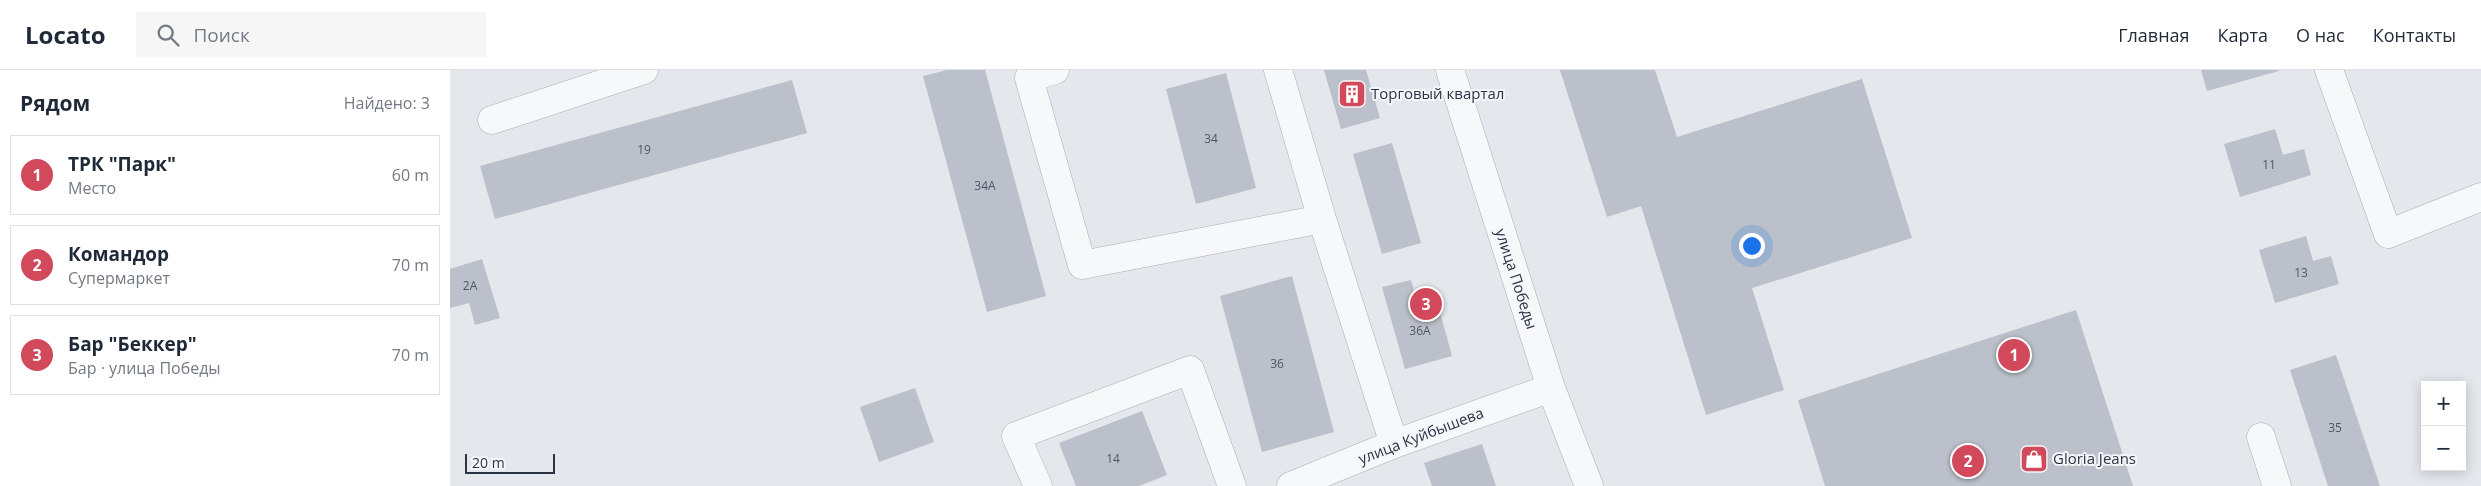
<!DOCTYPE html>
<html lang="ru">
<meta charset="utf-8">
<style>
body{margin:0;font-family:"Open Sans",sans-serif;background:#f6f6f7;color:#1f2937}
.controls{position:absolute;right:15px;bottom:15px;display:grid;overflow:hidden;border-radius:0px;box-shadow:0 2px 12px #0003}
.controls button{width:45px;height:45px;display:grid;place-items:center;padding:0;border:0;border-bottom:1px solid #e0e1e3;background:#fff;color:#1f2937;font:25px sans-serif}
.scale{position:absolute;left:15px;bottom:12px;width:90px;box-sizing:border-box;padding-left:5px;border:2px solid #2b3445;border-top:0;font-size:14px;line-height:18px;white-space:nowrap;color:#2b3445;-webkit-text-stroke:4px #f4f6f9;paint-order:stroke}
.you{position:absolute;left:1301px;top:175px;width:18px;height:18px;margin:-12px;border:4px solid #fff;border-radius:50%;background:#1a73e8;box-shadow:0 0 0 8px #1a73e833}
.badge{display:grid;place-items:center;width:32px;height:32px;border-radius:50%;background:#d1495b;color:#fff;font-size:16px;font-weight:700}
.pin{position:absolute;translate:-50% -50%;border:2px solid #fff;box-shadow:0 1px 5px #0006}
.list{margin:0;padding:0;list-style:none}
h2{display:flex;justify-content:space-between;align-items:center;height:65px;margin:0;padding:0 20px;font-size:21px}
h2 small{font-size:16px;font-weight:400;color:#747a83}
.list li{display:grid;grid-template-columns:32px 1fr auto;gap:15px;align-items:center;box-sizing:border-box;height:80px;margin:0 10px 10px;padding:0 10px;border:1px solid #e0e1e3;border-radius:0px}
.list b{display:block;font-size:19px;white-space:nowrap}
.list p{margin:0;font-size:16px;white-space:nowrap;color:#747a83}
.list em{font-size:16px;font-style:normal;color:#747a83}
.icon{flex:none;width:28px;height:28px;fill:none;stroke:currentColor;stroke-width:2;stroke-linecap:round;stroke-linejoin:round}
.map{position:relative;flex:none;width:2031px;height:416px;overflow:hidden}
header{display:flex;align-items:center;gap:30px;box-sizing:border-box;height:70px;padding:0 25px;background:#fff;border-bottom:1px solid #e0e1e3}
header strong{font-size:24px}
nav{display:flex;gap:28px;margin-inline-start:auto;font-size:18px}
.search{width:350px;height:45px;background:#f6f6f7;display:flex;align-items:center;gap:12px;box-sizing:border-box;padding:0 18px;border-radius:0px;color:#747a83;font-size:19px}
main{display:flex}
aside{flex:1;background:#fff}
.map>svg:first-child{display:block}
.building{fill:#bbc0ca}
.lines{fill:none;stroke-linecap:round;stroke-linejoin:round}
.minor-casing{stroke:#a9aeb7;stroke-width:29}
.minor{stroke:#f7f8fa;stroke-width:28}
.labels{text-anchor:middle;stroke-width:4;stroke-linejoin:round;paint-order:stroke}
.number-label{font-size:12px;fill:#4f5766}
.poi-label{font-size:15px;fill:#2b3445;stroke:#f4f6f9;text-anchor:start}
.street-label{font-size:15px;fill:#2b3445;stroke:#f4f6f9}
</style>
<header>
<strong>Locato</strong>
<div class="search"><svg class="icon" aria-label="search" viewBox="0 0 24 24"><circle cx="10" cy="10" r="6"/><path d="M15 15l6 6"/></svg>Поиск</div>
<nav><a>Главная</a><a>Карта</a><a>О нас</a><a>Контакты</a></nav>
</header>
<main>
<aside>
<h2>Рядом<small>Найдено: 3</small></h2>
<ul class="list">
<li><span class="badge">1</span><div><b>ТРК &quot;Парк&quot;</b><p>Место</p></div><em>60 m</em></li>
<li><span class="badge">2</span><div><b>Командор</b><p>Супермаркет</p></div><em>70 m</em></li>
<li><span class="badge">3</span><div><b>Бар &quot;Беккер&quot;</b><p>Бар · улица Победы</p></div><em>70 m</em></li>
</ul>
</aside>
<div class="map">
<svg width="2031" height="416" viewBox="0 0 2031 416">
<rect width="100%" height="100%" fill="#e4e7ec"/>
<path class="building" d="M497,0H535L596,226L537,242L473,6Z
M874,0H916L930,48L891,59Z
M1110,0H1205L1227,67L1412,9L1462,168L1302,218L1334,320L1256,345L1191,136L1157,147Z
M1751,0H1829V1L1757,21Z
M776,3L806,118L746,134L716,19Z
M342,10L357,63L45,149L30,96Z
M1825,59L1833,85L1854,79L1861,105L1790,127L1774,74Z
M942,73L971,173L932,184L903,84Z
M1856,166L1863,191L1881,186L1889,214L1825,233L1809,180Z
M32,189L50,248L25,255L19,233L0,238V199Z
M842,206L884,362L812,382L770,226Z
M961,210L968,236L987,231L1002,286L955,299L932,217Z
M1626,240L1683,416H1375L1348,330Z
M1886,285L1930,416H1878L1840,300Z
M465,318L484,372L429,392L410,337Z
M692,341L717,405L689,416H626L609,373Z
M1032,374L1046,416H982L974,393Z"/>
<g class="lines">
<g class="minor-casing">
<path id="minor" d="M605,0L579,8L632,195L872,149
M828,0L872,149L944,374
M1000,0L1101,318L1139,416
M1879,0L1938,164L2031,127
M42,50L194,0
M1811,367L1827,416
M588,416L566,366L740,300L782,416
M841,416L944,374L1101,318"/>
</g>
<use href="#minor" class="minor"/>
</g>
<defs>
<g id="building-square" transform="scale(1.4375)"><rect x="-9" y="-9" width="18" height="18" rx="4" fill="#d1495b" stroke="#f4f6f9"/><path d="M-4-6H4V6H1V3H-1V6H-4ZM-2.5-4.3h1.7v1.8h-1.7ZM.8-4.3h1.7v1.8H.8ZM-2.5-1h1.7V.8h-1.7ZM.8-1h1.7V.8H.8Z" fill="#fff"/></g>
<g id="shop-square" transform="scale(1.4375)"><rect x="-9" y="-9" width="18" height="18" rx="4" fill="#d1495b" stroke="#f4f6f9"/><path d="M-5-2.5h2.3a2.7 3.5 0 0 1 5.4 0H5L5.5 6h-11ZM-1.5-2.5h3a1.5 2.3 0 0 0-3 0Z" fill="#fff"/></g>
</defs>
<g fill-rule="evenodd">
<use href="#building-square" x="902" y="24"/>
<use href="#shop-square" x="1584" y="389"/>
</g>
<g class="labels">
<g class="number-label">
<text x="761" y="73">34</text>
<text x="194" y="84">19</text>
<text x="1819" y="99">11</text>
<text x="535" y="120">34А</text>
<text x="1851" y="207">13</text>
<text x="20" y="220">2А</text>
<text x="970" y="265">36А</text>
<text x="827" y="298">36</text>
<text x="1885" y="362">35</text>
<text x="663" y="393">14</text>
</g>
<g class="poi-label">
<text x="921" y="29">Торговый квартал</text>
<text x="1603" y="394">Gloria Jeans</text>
</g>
<g class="street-label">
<text transform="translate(1066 209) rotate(72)" y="5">улица Победы</text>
<text transform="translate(971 366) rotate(-21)" y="5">улица Куйбышева</text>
</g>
</g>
</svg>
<div class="controls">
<button>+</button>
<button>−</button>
</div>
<div class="scale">20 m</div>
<div class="you"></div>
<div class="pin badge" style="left:1564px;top:285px">1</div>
<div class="pin badge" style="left:1518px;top:391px">2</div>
<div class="pin badge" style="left:976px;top:234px">3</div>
</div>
</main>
